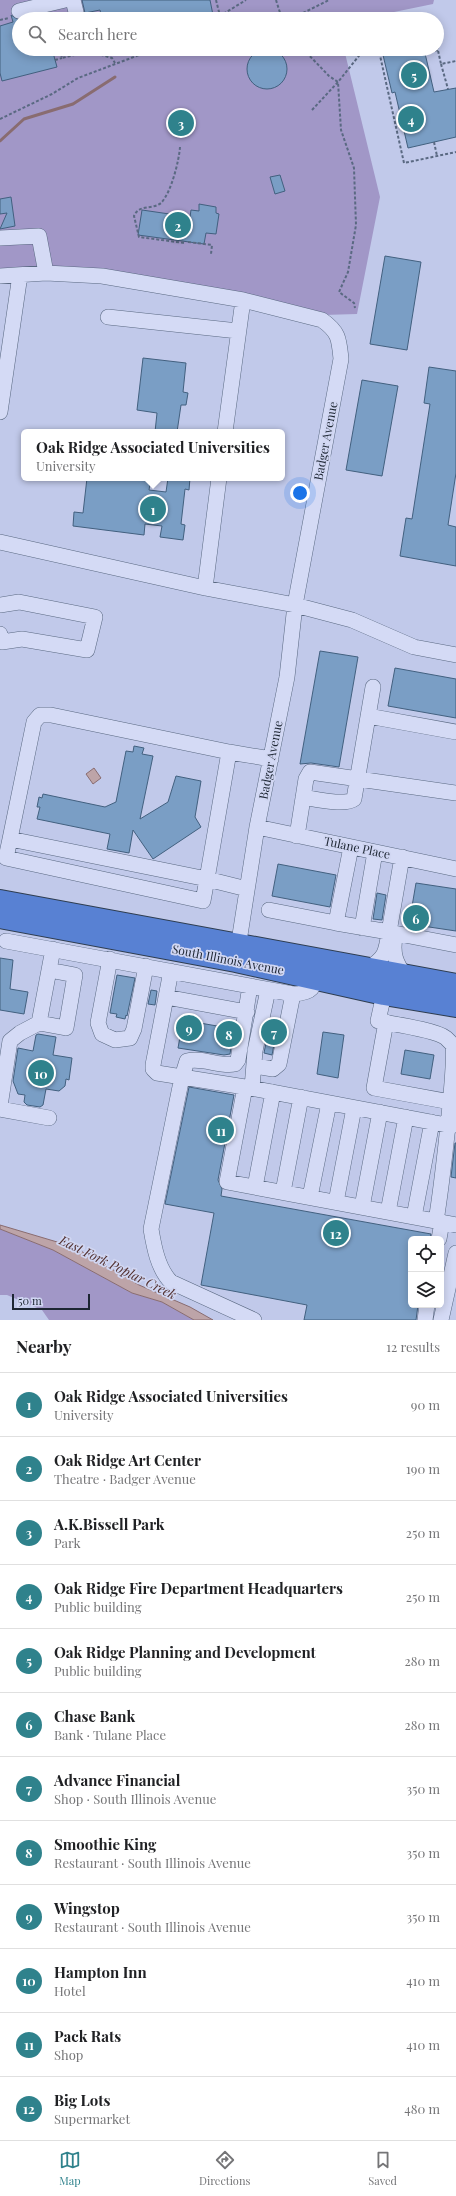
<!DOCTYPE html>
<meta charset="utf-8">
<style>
body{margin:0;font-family:"Playfair Display",serif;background:#f6f6f6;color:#202124}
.controls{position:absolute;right:12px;bottom:12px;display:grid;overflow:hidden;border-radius:6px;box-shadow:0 2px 10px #0003}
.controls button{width:36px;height:36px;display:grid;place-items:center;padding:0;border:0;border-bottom:1px solid #e0e0e0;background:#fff;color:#202124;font:20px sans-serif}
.scale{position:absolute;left:12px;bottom:10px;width:78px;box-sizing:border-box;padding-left:4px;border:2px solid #1d2633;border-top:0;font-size:11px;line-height:14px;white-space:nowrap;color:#1d2633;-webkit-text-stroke:3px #d0d6f2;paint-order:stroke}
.you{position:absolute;left:300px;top:493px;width:14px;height:14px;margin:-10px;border:3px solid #fff;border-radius:50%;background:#1a73e8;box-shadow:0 0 0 6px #1a73e833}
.badge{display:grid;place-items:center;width:26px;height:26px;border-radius:50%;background:#2f828c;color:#fff;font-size:13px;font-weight:700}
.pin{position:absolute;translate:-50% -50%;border:2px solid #fff;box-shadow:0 1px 4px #0006}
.popup{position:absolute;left:21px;top:429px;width:264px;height:52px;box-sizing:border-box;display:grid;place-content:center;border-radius:6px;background:#fff;filter:drop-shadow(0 1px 3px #0005);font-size:13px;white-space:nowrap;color:#757577}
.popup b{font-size:15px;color:#202124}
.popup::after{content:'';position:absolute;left:50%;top:100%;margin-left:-8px;border:8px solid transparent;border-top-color:#fff}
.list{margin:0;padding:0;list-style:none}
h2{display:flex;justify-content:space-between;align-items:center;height:52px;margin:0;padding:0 16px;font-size:17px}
h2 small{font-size:13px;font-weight:400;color:#757577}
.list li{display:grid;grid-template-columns:26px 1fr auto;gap:12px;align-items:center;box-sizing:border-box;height:64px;padding:0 16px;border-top:1px solid #e0e0e0}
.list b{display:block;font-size:15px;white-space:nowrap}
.list p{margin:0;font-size:13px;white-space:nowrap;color:#757577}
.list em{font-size:13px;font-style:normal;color:#757577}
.icon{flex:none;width:22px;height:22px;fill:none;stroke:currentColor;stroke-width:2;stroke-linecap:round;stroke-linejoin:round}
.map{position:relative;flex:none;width:456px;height:1320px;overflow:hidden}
.search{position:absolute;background:#fff;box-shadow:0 2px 10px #0003;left:12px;right:12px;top:12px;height:44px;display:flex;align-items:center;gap:10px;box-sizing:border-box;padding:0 14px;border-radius:22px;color:#757577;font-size:15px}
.sheet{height:820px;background:#fff}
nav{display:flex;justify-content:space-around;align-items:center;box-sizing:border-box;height:56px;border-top:1px solid #e0e0e0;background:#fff;font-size:11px;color:#757577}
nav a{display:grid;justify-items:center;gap:2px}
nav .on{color:#2f828c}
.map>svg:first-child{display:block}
.green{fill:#a197c7}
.water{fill:#bda4a8;stroke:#896c70}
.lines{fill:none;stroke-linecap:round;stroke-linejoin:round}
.stream{stroke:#896c70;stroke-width:3}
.building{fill:#7a9ec5;stroke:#42607f}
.minor-casing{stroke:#5a6982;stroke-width:16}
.highway-casing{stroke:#2e3d50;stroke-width:24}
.path{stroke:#5a6982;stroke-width:2;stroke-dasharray:3 2;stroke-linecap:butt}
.minor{stroke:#d4daf5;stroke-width:15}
.highway{stroke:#5881d3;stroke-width:22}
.labels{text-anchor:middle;stroke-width:3.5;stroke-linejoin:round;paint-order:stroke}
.street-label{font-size:12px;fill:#1d2633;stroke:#d0d6f2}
.water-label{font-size:13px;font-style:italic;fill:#512f2e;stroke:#d0d6f2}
</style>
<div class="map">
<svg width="456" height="1320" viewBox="0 0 456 1320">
<rect width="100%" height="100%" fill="#c1c9ea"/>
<path class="green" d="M0,0H434L433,4L360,19H19V49H344L380,197L357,314L323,315L224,293L0,272Z
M0,1229L53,1250L132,1293L162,1302L194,1320H49L42,1310L7,1295H0Z"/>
<path class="water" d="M94,768L101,778L93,784L86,774Z
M0,1225L74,1247L139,1285L190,1307L213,1320H194L162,1302L132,1293L53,1250L0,1229Z"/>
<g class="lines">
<path class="stream" d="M0,141L24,119L73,104L115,77"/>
</g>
<path class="building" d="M82,0H210L213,15L196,19H102L100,10L85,13Z
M11,15L19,20V49H52L57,67L2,81L0,73V26L13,22Z
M247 69a20 20 0 1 1 40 0a20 20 0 1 1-40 0Z
M411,49H424L434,92L456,88V137L408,148L395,92L392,93L383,55Z
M280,175L285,191L275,194L270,177Z
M11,197L15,226L0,229L7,213L0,214V199Z
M199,204L216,207V213L219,214L216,234L206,233L204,244L138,235L142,210L190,217L191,210L199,211Z
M385,256L421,262L407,350L370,344Z
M143,358L186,363L183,392L188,393L186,405H181L177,432H155L157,413L137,410Z
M429,367L456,371V473L448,525L456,527V566L400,556L406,518L412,519L430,404L424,403Z
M362,380L398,386L382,476L346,470Z
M87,478H151L149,490L166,492L168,478H190L189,490L185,489L181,524L185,525L183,540L160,537L162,526L145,524L144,535L73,526L74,512L83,513Z
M320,651L358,657L339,767L311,763L300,764Z
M395,668L456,679V718L388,706Z
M134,746L144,748L142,754L153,756L140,819L168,802L176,776L201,781L195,817L201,827L153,859L133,830L129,853L107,849L110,834L37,819L40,807H37L39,797L42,798L43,794L105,807L116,802L126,751L133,752Z
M278,864L336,875L330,907L272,896Z
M416,883L456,889V931L409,924Z
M377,893L386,895L382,920L373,919Z
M0,958L13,960L10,989L28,992L24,1014L0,1010Z
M117,975L135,978L127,1016L126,1015L125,1019L116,1017L117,1014L110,1013Z
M151,990L157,991L155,1005L148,1004Z
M183,1020L234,1029L230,1054L224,1055L178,1048Z
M270,1022L278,1023L272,1055L264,1053Z
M323,1032L344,1035L338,1078L317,1074Z
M38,1034L56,1037L53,1055L72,1058L69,1080L66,1079L65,1086L59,1091L46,1089L43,1105L40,1107L27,1105L24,1102L25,1095L18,1094L13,1081L18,1048L33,1051L36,1035Z
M405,1050L434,1055L430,1079L401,1074Z
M189,1087L234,1095L218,1180L222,1189L221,1196L431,1234L430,1239H411V1305H418L416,1320H304L307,1305L201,1285L214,1213L165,1204Z
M455,1143H456V1178L451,1177Z"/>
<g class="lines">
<g class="minor-casing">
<path id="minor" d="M73,0L76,12
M19,11L65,0
M0,238L39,236L46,273
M0,276L46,273L102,276L243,300L322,320C339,332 339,339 341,359L295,605L287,677L257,827L237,954
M108,317L238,331
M0,412L20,275
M225,432L243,300
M0,542L205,588L295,605L352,620L414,647L456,655
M205,588L219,478
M0,605L19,602L95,617L87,650L22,639L2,642L0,634
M368,716L456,732
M303,797C315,799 345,806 354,799L373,687
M257,827L456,869
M297,836L306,779L310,772L456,793
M10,839L207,879L203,901L6,858L10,839L34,722L40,715H51L229,752
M247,889L207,879L229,752L271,759
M269,910L336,923L351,847
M336,923L389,932L402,857
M362,928L375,852
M395,938C392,954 396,963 405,976
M6,941L293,994C313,993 314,988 318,970
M110,959L98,1023L102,1034L115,1040L130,1038L134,1029L146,966
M367,969C385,958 386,953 389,932L456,945
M49,970L75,975L66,1028L39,1023L53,949
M171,971L153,1065V1069L157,1073L182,1077L187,1061C203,1057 219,1067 235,1064L238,1060L250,986
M384,994L378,1021C393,1024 436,1030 446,1038C448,1040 451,1043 453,1045C456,1067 441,1191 436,1221
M166,997L247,1012
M386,1022L374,1088L456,1103
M255,1066L273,1069L279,1064L293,994
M245,1087L182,1077L151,1229C154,1247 158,1269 171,1282L254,1320
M252,1088L255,1051L268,990
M0,1106L10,1041L20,1033L39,1023
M0,1109L49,1118
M452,1126L245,1087L227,1182L456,1225
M255,1187L273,1092
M283,1192L301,1097
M310,1197L329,1103
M336,1202L354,1108
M362,1207L380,1112
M388,1212L406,1117
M414,1217L432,1122
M439,1239L442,1222
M425,1320L427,1305
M441,1320L456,1253"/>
</g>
<g class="highway-casing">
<path id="highway" d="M0,901L456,985
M0,917L236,961L384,994L456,1006"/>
</g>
<path class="path" d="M216,0L220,16
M276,0L282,19
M46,19L52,18
M52,19L65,15
M215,19L246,0
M284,19L301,14L329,0
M0,20L9,18
M437,46L441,64L456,61
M60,49L62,58L99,49
M303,49L329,76L338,82L341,130L354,168L356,225L348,272L339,292L354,303L355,308
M387,49L379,51L404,163L456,152
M91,52L112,58L115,63
M425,53L438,50
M282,55L284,49
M55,60L62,58
M441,64L448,89
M312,110L338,82L362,52
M0,119L52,94L78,78L155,49
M434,142L437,156
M180,147C179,161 171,193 161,203C152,210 139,204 134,216L139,237L184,243
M188,242L212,245L211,254"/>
<use href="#minor" class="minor"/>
<use href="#highway" class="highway"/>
</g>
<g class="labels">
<g class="street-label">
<text transform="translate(326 441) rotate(-79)" y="4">Badger Avenue</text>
<text transform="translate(271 760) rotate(-79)" y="4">Badger Avenue</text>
<text transform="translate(357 848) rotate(12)" y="4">Tulane Place</text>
<text transform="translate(228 960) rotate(11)" y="4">South Illinois Avenue</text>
</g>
<g class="water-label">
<text transform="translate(118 1267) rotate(26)" y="5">East Fork Poplar Creek</text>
</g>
</g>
</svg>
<div class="controls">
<button><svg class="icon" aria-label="locate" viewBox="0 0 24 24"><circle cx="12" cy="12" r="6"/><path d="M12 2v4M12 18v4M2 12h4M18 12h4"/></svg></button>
<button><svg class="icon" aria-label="layers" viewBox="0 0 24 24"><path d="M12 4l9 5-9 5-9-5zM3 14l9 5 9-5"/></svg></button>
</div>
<div class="scale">50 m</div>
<div class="you"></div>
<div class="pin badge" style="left:153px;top:509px">1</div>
<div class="popup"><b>Oak Ridge Associated Universities</b>University</div>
<div class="pin badge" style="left:178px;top:225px">2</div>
<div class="pin badge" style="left:181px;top:123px">3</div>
<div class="pin badge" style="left:411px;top:119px">4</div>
<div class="pin badge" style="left:414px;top:75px">5</div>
<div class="pin badge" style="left:416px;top:918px">6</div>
<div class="pin badge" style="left:274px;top:1032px">7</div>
<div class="pin badge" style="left:229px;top:1034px">8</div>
<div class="pin badge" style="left:189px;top:1028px">9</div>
<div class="pin badge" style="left:41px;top:1073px">10</div>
<div class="pin badge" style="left:221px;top:1130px">11</div>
<div class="pin badge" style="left:336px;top:1233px">12</div>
<div class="search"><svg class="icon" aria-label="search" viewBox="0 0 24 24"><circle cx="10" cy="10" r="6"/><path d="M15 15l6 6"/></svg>Search here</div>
</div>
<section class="sheet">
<h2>Nearby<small>12 results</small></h2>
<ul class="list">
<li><span class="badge">1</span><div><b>Oak Ridge Associated Universities</b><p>University</p></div><em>90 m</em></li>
<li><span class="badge">2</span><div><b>Oak Ridge Art Center</b><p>Theatre · Badger Avenue</p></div><em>190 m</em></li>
<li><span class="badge">3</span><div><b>A.K.Bissell Park</b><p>Park</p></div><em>250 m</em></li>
<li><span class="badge">4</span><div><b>Oak Ridge Fire Department Headquarters</b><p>Public building</p></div><em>250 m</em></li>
<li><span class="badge">5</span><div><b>Oak Ridge Planning and Development</b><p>Public building</p></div><em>280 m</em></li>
<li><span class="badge">6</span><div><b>Chase Bank</b><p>Bank · Tulane Place</p></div><em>280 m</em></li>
<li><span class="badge">7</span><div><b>Advance Financial</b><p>Shop · South Illinois Avenue</p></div><em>350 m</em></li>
<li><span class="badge">8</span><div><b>Smoothie King</b><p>Restaurant · South Illinois Avenue</p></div><em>350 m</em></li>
<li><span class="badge">9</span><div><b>Wingstop</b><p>Restaurant · South Illinois Avenue</p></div><em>350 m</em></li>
<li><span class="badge">10</span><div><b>Hampton Inn</b><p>Hotel</p></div><em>410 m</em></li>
<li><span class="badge">11</span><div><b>Pack Rats</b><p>Shop</p></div><em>410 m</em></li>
<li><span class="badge">12</span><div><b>Big Lots</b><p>Supermarket</p></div><em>480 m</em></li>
</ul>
</section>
<nav>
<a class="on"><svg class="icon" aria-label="map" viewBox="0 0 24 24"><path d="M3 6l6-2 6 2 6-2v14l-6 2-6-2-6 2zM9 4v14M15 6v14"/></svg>Map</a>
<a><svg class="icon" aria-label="directions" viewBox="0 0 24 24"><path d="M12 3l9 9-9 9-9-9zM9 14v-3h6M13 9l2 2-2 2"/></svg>Directions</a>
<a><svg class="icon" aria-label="saved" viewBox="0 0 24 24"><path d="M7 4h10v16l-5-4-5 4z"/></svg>Saved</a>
</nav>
